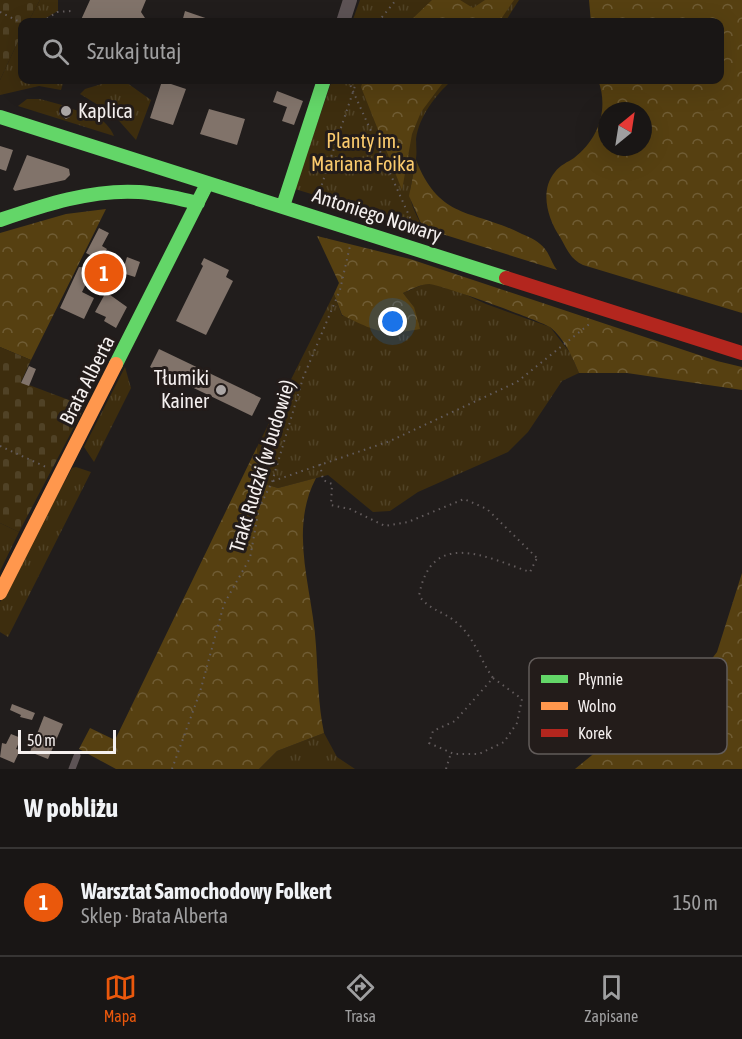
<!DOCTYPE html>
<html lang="pl">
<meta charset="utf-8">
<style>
body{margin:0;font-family:"Asap Condensed",sans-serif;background:#262322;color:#f1f3f6}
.compass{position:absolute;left:598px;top:102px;width:54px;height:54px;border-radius:50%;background:#191615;box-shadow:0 6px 24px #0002;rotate:30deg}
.scale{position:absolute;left:18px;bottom:15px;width:98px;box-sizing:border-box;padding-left:6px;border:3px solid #f5f0ef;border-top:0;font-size:16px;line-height:21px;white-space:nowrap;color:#f5f0ef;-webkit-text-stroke:4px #231c1a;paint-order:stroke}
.you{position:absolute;left:393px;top:322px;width:21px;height:21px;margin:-15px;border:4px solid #fff;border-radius:50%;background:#1a73e8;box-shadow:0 0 0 9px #1a73e833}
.badge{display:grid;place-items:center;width:39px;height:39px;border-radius:50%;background:#ea580c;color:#fff;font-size:20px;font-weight:700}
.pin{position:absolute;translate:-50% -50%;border:3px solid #fff;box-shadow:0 2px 6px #0006}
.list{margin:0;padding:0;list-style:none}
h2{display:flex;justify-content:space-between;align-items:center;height:78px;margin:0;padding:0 24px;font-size:26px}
h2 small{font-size:20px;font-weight:400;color:#9f9fa0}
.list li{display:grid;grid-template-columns:39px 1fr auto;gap:18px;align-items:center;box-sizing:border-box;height:108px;padding:0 24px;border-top:2px solid #373534}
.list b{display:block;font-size:22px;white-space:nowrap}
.list p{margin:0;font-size:20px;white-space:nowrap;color:#9f9fa0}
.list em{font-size:20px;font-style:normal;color:#9f9fa0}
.icon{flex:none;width:33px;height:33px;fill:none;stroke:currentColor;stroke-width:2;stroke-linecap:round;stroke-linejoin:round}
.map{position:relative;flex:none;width:742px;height:769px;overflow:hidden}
.search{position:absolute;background:#191615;box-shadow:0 6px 24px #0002;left:18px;right:18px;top:18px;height:66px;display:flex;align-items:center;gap:15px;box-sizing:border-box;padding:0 21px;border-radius:12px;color:#9f9fa0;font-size:22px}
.sheet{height:186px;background:#191615}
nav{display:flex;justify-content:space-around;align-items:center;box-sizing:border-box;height:84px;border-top:2px solid #373534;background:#191615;font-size:16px;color:#9f9fa0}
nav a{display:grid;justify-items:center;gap:3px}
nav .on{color:#ea580c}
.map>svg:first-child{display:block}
.grass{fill:url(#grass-tufts)}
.forest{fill:url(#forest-crowns);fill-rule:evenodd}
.cemetery{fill:url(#cemetery-stones)}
.building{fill:#81736a}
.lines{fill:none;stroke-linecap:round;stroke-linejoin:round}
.path{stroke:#635c5d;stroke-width:2;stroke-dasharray:1.5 4.5;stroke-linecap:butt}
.lane{stroke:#5d5355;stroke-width:7}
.street{stroke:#5d5355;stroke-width:14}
.fast{stroke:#63d668;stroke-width:14}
.slow{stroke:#ff974d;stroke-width:14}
.jam{stroke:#b3261e;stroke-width:14}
.poi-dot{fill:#aba6a5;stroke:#231c1a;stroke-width:2}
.labels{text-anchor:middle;stroke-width:6;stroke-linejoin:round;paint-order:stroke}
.poi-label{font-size:20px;fill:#f5f0ef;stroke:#231c1a;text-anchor:start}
.park-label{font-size:20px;fill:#faca6d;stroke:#231c1a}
.street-label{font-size:20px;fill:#f5f0ef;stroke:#231c1a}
.key{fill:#231c1a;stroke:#625c5a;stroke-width:1.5}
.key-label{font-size:16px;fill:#f5f0ef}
</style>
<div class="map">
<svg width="742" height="769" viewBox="0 0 742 769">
<defs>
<pattern id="grass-tufts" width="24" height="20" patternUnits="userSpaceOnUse" patternTransform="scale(1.5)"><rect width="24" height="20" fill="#3d2d0e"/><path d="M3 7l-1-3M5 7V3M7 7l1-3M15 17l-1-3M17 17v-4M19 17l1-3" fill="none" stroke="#504226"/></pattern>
<pattern id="forest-crowns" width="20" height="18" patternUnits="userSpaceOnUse" patternTransform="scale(1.5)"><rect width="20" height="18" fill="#564011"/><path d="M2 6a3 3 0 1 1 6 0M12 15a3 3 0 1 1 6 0" fill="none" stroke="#6f5c34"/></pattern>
<pattern id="cemetery-stones" width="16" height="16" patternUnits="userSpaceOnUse" patternTransform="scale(1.5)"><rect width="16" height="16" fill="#3d2d0e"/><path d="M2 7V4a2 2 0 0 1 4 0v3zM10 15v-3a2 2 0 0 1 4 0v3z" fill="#504226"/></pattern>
</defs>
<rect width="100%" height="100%" fill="#211d1c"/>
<path class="grass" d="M40,0H58V11L39,22H28Z
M360,0H519L505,22H352Z
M22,33V80H64L61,90L39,86L0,95V80Z
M115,80H123L151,100L136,140L113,114L80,94L85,89Z
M332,80H452C436,95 419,116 416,139C416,145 417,152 416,158C411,196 403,190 423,228L295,189Z
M27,99H40L62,105L59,114L65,119L70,117L72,109C90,114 106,117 114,136L18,106Z
M427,283L449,287L486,304L550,327L571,354L579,373L562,381L528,432L508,452L418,492L390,511L373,512L328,475L278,488L258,482L257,447L334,294L342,316L414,307L403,293Z
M125,367L131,388L94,462L84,447Z
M76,467L91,472L8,637L0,632V602L72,468Z
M0,523L19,532L0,571Z
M324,733L337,757L355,769H259L277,751Z"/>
<path class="forest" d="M432,0H460L473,8L485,0H514L499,22H409Z
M589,0H742V313L583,265C570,259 567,249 560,237C548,219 539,191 555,172C560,165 568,162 574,158C599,139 609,108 598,80H720V22H591ZM607,111H643V147H607Z
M363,80H445L421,112L412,134L402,190L361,87Z
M416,160C440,221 473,209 522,234C530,237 540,242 545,249C550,255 552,264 557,270L423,228L409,196Z
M106,209L31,360L0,347V233L66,214Z
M317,236L410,259L717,361L742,367V390L627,373H579C573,358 564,338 550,327C543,322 437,283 429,284C421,284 410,290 403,293L414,307L420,329C383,336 375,331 342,315L334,294L339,283Z
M257,447L258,482L278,488L316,478C288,531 313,590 316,646C318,676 318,704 324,733L277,751L259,769H116L79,749L90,728L115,740Z
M742,573V769H575L597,751L643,731L664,719L682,698L717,652Z"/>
<path class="cemetery" d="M0,0H40L28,22H22V33L0,80Z
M0,347L31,360L21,382L85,406L19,532L0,523Z"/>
<path class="building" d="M90,0H146L141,12L145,18L139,22L131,20L129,22H80Z
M185,11L217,22H182Z
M162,81L186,89L173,125L150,118Z
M277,91L303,101L294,125L282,121L287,107L273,102Z
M62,105L72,109L70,117L66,119L59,114Z
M209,109L245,119L237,145L200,134Z
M0,146L13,150L6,171L0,169Z
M27,155L64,167L69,169L70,175L65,180L15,191L13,189Z
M99,228L109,233L102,246L107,249L104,254L100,252L96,258L86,253Z
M127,257L140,262L135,277L122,273Z
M204,258L229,270L226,277L233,281L206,335L176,321L203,266L201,264Z
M79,267L115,270V280L112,282L89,278L82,292L94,298L84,319L60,308Z
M106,292L127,307L116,328L104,321L106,317L95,312Z
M159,349L261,398L252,416L150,367Z
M29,366L36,369L29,386L21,383Z
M12,704L35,713L32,720L20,717L21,715L10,710Z
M44,716L63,724L48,759L30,752Z
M11,734L21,738L16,749L20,750L14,763L0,757L2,743L6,744Z"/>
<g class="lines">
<path class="path" d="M0,12L22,23
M42,22L57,12L71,11
M378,22L396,0
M348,80L416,231
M316,202L357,80
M0,446L46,467
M320,464L323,480L332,484L331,505L350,509L385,526L408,522L464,499L487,509L539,560
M273,481L390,441L517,382L592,322
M493,678L522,699L517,723L504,742L479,754H454L429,743L433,731L455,721L493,678C480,660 475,638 457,623C444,611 432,612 419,596C431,528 486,557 530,572L537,558
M172,769L200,692L224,604L250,558L259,508L272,482L303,378L340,290L350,246
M446,769L451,753"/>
<path class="lane" d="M72,769L77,756"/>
<path class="street" d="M343,22L350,0"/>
<path class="fast" d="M0,117L506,278
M283,206L324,80
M0,220C44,205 92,189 139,192C159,193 179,199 198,203
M116,364L207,184"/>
<path class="slow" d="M0,593L116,364"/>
<path class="jam" d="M506,278L742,353"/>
</g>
<g class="poi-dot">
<circle cx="66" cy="111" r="6"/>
<circle cx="221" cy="390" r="6"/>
</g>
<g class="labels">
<g class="poi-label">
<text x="78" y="118">Kaplica</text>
<text x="209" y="385" text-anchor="end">Tłumiki<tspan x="209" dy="23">Kainer</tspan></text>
</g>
<g class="park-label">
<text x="363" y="148">Planty im.<tspan x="363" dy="23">Mariana Foika</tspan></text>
</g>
<g class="street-label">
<text transform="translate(377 215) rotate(18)" y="7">Antoniego Nowary</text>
<text transform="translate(87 380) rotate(-63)" y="7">Brata Alberta</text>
<text transform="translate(262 466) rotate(-73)" y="7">Trakt Rudzki (w budowie)</text>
</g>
</g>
<rect x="529" y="658" width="198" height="96" rx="9" class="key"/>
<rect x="541" y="675" width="27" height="8" fill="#63d668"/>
<rect x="541" y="702" width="27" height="8" fill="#ff974d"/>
<rect x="541" y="729" width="27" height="8" fill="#b3261e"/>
<g class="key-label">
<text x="578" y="685">Płynnie</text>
<text x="578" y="712">Wolno</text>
<text x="578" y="739">Korek</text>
</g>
</svg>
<svg class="compass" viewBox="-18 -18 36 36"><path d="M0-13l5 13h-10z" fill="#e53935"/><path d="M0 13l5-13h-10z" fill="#9f9fa0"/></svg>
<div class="scale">50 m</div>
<div class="you"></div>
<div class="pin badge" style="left:104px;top:273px">1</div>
<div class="search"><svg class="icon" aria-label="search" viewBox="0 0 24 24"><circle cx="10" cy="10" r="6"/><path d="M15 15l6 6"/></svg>Szukaj tutaj</div>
</div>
<section class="sheet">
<h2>W pobliżu<small></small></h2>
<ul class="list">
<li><span class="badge">1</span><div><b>Warsztat Samochodowy Folkert</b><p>Sklep · Brata Alberta</p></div><em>150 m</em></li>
</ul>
</section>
<nav>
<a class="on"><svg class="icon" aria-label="map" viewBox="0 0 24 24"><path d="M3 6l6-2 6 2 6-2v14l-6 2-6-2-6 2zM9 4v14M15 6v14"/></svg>Mapa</a>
<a><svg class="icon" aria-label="directions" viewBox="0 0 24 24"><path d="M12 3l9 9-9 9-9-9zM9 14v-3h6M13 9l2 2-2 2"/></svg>Trasa</a>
<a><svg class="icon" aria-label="saved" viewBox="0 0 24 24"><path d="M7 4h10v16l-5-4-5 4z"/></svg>Zapisane</a>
</nav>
